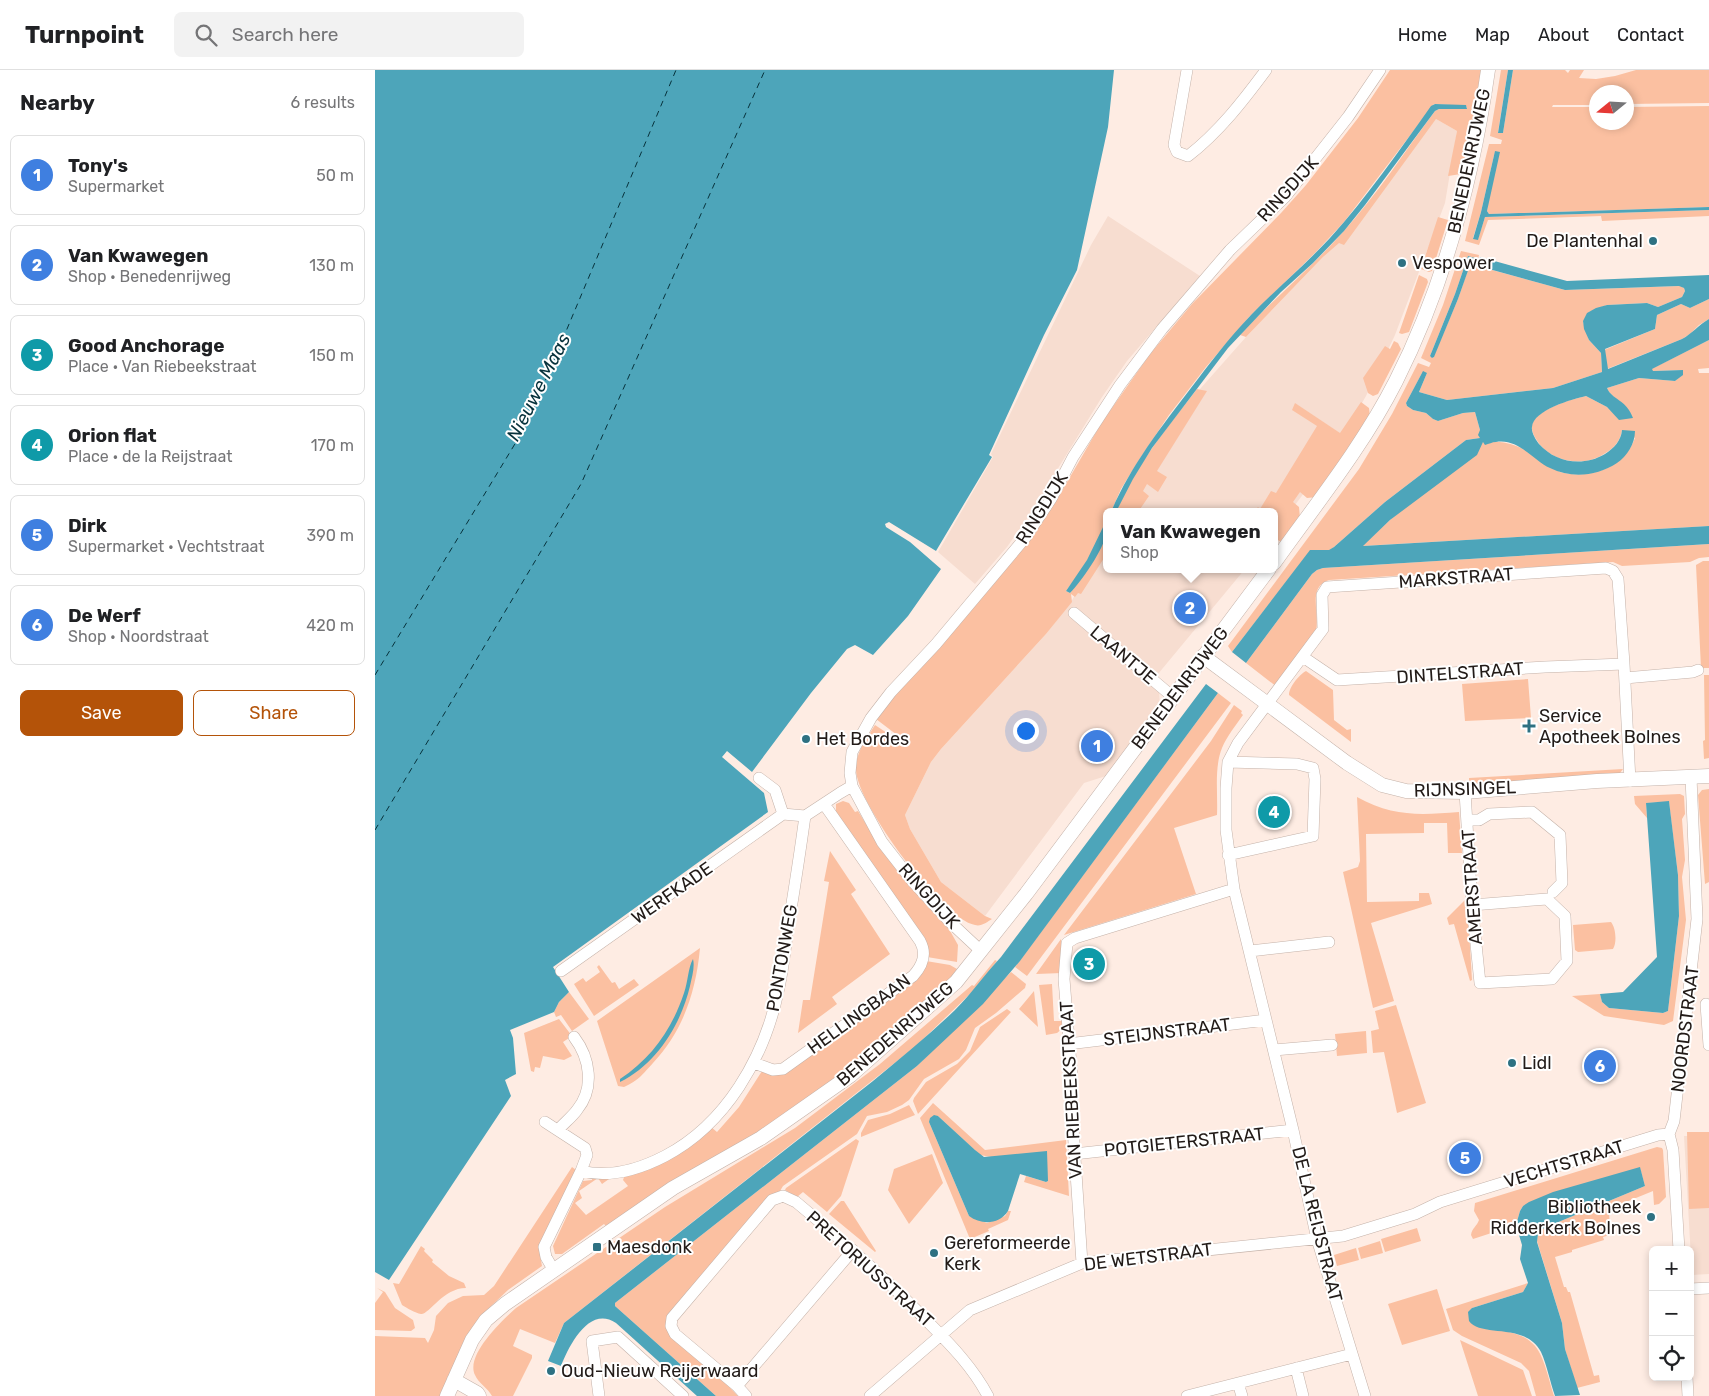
<!DOCTYPE html>
<meta charset="utf-8">
<style>
body{margin:0;font-family:Rubik,sans-serif;background:#f2f2f2;color:#202124}
.controls{position:absolute;right:15px;bottom:15px;display:grid;overflow:hidden;border-radius:8px;box-shadow:0 2px 8px #0003}
.controls button{width:45px;height:45px;display:grid;place-items:center;padding:0;border:0;border-bottom:1px solid #e0e0e0;background:#fff;color:#202124;font:25px sans-serif}
.compass{position:absolute;left:1214px;top:15px;width:45px;height:45px;border-radius:50%;background:#fff;box-shadow:0 2px 8px #0003;rotate:252deg}
.you{position:absolute;left:650px;top:660px;width:18px;height:18px;margin:-12px;border:4px solid #fff;border-radius:50%;background:#1a73e8;box-shadow:0 0 0 8px #1a73e833}
.badge{display:grid;place-items:center;width:32px;height:32px;border-radius:50%;background:#b45309;color:#fff;font-size:16px;font-weight:700}
.pin{position:absolute;translate:-50% -50%;border:2px solid #fff;box-shadow:0 1px 5px #0006}
.popup{position:absolute;left:728px;top:438px;width:175px;height:65px;box-sizing:border-box;display:grid;place-content:center;border-radius:8px;background:#fff;filter:drop-shadow(0 1px 4px #0005);font-size:16px;white-space:nowrap;color:#757577}
.popup b{font-size:19px;color:#202124}
.popup::after{content:'';position:absolute;left:50%;top:100%;margin-left:-10px;border:10px solid transparent;border-top-color:#fff}
.list{margin:0;padding:0;list-style:none}
h2{display:flex;justify-content:space-between;align-items:center;height:65px;margin:0;padding:0 20px;font-size:21px}
h2 small{font-size:16px;font-weight:400;color:#757577}
.list li{display:grid;grid-template-columns:32px 1fr auto;gap:15px;align-items:center;box-sizing:border-box;height:80px;margin:0 10px 10px;padding:0 10px;border:1px solid #e0e0e0;border-radius:8px}
.list b{display:block;font-size:19px;white-space:nowrap}
.list p{margin:0;font-size:16px;white-space:nowrap;color:#757577}
.list em{font-size:16px;font-style:normal;color:#757577}
.actions{display:flex;gap:10px;padding:15px 20px}
.actions a{flex:1;padding:11px 0;border:1px solid #b45309;border-radius:8px;text-align:center;font-size:18px;color:#b45309}
.actions .main{background:#b45309;color:#fff}
.icon{flex:none;width:28px;height:28px;fill:none;stroke:currentColor;stroke-width:2;stroke-linecap:round;stroke-linejoin:round}
.map{position:relative;flex:none;width:1334px;height:1326px;overflow:hidden}
header{display:flex;align-items:center;gap:30px;box-sizing:border-box;height:70px;padding:0 25px;background:#fff;border-bottom:1px solid #e0e0e0}
header strong{font-size:24px}
nav{display:flex;gap:28px;margin-inline-start:auto;font-size:18px}
.search{width:350px;height:45px;background:#f2f2f2;display:flex;align-items:center;gap:12px;box-sizing:border-box;padding:0 18px;border-radius:8px;color:#757577;font-size:19px}
main{display:flex}
aside{flex:1;background:#fff}
.map>svg:first-child{display:block}
.built{fill:#f7ddd0}
.green{fill:#fbc0a1}
.water{fill:#4da5ba}
.lines{fill:none;stroke-linecap:round;stroke-linejoin:round}
.ferry{stroke:#07323c;stroke-width:1;stroke-dasharray:6 5;stroke-linecap:butt}
.minor-casing{stroke:#c4b2a9;stroke-width:12}
.tertiary-casing{stroke:#c4b2a9;stroke-width:15}
.minor{stroke:#fff;stroke-width:11}
.tertiary{stroke:#fff;stroke-width:14}
.poi-dot{fill:#2e7182;stroke:#fff;stroke-width:2}
.labels{text-anchor:middle;stroke-width:4;stroke-linejoin:round;paint-order:stroke}
.street-label{font-size:18px;fill:#221b18;stroke:#fff}
.poi-label{font-size:18px;fill:#221b18;stroke:#fff;text-anchor:start}
.water-label{font-size:19px;font-style:italic;fill:#07323c;stroke:#fff}
</style>
<header>
<strong>Turnpoint</strong>
<div class="search"><svg class="icon" aria-label="search" viewBox="0 0 24 24"><circle cx="10" cy="10" r="6"/><path d="M15 15l6 6"/></svg>Search here</div>
<nav><a>Home</a><a>Map</a><a>About</a><a>Contact</a></nav>
</header>
<main>
<aside>
<h2>Nearby<small>6 results</small></h2>
<ul class="list">
<li><span class="badge" style="background:#3f7fe0">1</span><div><b>Tony's</b><p>Supermarket</p></div><em>50 m</em></li>
<li><span class="badge" style="background:#3f7fe0">2</span><div><b>Van Kwawegen</b><p>Shop · Benedenrijweg</p></div><em>130 m</em></li>
<li><span class="badge" style="background:#0f9aa8">3</span><div><b>Good Anchorage</b><p>Place · Van Riebeekstraat</p></div><em>150 m</em></li>
<li><span class="badge" style="background:#0f9aa8">4</span><div><b>Orion flat</b><p>Place · de la Reijstraat</p></div><em>170 m</em></li>
<li><span class="badge" style="background:#3f7fe0">5</span><div><b>Dirk</b><p>Supermarket · Vechtstraat</p></div><em>390 m</em></li>
<li><span class="badge" style="background:#3f7fe0">6</span><div><b>De Werf</b><p>Shop · Noordstraat</p></div><em>420 m</em></li>
</ul>
<div class="actions"><a class="main">Save</a><a>Share</a></div>
</aside>
<div class="map">
<svg width="1334" height="1326" viewBox="0 0 1334 1326">
<rect width="100%" height="100%" fill="#feece3"/>
<path class="built" d="M1061,49L1082,61L1070,133L1020,265L991,326L956,387L899,463V442H746L825,319L871,267L948,187Z
M733,146L825,206L752,291L727,327L682,400L670,423L632,477L600,514L563,482L618,387L616,384L716,175Z
M731,469V499H870L783,604L785,637L734,705L709,713L610,846L566,812L535,759L530,745L556,692L566,679L671,564L696,532Z
M1309,1066H1334V1204L1317,1205Z"/>
<path class="green" d="M1015,0H1108L1091,100L1086,104L1073,106L1082,61L1061,49L969,175L964,173L948,187L871,267L865,265C898,229 935,199 968,162C1002,125 1030,81 1060,41L1064,39L1092,38L1091,36L1059,34L969,152L941,182L874,247L831,297L794,345L764,390L746,419L736,442H731C731,467 706,501 691,521L695,523L719,489L731,465V485L706,524L703,523L700,527L696,524L697,532L671,564L566,679L556,692L530,745L535,759L566,812L610,846L617,849C612,852 606,857 600,855C567,849 482,734 481,700C480,683 492,668 500,655L524,671L526,668L501,649L517,628L594,543L638,491L681,431L727,352L775,284L817,234L906,143L931,115L983,48Z
M1126,0H1133L1123,62L1128,63L1138,0H1190L1193,3L1195,0H1209L1204,8L1221,9L1240,6L1261,0H1334V33L1252,34V22H1222L1221,35H1178L1177,37H1221L1222,52H1252V37L1334,36V137L1114,144L1112,141L1120,81L1106,142L1098,168L1103,169L1110,147L1334,140V146L1227,151L1226,146L1113,150L1104,175L1090,171L1114,74H1126L1127,70L1115,66Z
M1063,147L1073,150L1057,201L1054,202L1046,199Z
M1086,181L1104,185L1103,189L1093,186L1080,224L1055,286L1058,288L1083,229L1095,194L1190,220L1305,216L1309,218L1310,221L1307,227L1283,237L1272,233L1232,235L1214,242L1208,252L1214,270L1226,283L1227,302L1178,318L1072,330L1044,322L1052,303H1047L1031,333L1032,336L1038,340L1051,343L1058,349L1063,351L1088,343L1100,342L1105,360V368L1091,370L1010,432L959,477L955,480L935,481L857,582L853,576L984,399L1017,344L1043,293L1054,297L1056,293L1046,288L1068,235Z
M1044,205L1052,209L1053,212L1034,262L1027,264L1024,263Z
M1334,229V249L1324,255L1315,264L1307,269L1232,299L1229,280L1280,259L1282,245L1306,234L1315,238Z
M1334,270V298L1323,299L1324,303H1334V456L987,476L1015,450L1108,372C1116,373 1123,371 1131,373C1151,377 1168,392 1185,402C1214,410 1249,398 1260,368L1247,360C1245,372 1239,378 1229,384C1208,398 1174,392 1161,369C1158,364 1156,359 1157,354C1162,339 1197,329 1211,326L1232,337L1243,347H1257C1251,331 1237,330 1232,318L1264,308L1300,311L1307,305L1308,300L1277,301L1276,299Z
M1019,271L1023,273L1026,279L1003,324L998,326L993,323L988,308L1010,276L1015,279Z
M822,319L832,321L782,401L792,407L783,422L772,414L768,421L774,426L763,442H741C760,396 792,358 822,319Z
M986,332L994,338L995,348L942,427L932,428L925,422L918,432L924,437L925,448L907,473L899,467V442H879L883,437L885,439L896,421L901,423L942,356L917,340L920,333L965,363Z
M1334,474V487L1324,488L1315,492L1247,496L1238,492L954,510C932,517 945,542 941,561L902,617L871,593L937,504L942,500L948,498Z
M1328,491H1334V598H1326L1321,495Z
M931,601L958,620L959,650L972,660L976,659V672L914,625C914,617 924,605 931,601Z
M1329,605H1334V688L1329,689L1328,671L1330,670Z
M1153,609L1156,648L1090,651L1087,614Z
M843,623L856,633L652,906L640,897Z
M859,635L867,641L866,643L868,645C861,655 852,666 847,678C839,698 843,723 842,745L799,758L821,824L689,865L836,671Z
M1248,699L1245,703L1241,705L1094,714V708Z
M1334,719V812L1330,814L1323,725L1327,720Z
M1305,724L1309,726L1310,744L1307,749L1310,790L1307,807L1311,850L1298,951L1289,955L1229,946L1197,926L1225,924L1227,932L1234,938L1288,943L1293,941L1304,846L1303,805L1294,732L1271,733L1272,748L1260,734L1259,726Z
M982,727C1018,747 1045,745 1084,742L1087,783H1073L1072,753H1049V763L991,764L992,832L1044,831V823H1054L1057,834L996,853L1019,931L998,938L968,802L983,797L985,791Z
M468,731L474,733L480,742L483,741L510,785L546,829L574,859L583,875L582,892L552,887L548,869L549,867L459,742L461,740V734Z
M455,781L481,820L476,824L515,884L457,927L462,934L423,963L428,930H435L454,812L449,811Z
M1092,828L1097,910L1095,911L1079,854L1074,855L1072,848Z
M1236,852C1241,858 1242,873 1238,879L1203,882L1200,880L1198,855Z
M686,869L687,903L661,904Z
M325,878C321,922 308,961 278,993C267,1005 264,1010 249,1017L243,1016L222,951Z
M620,890L622,891L600,919L540,977L189,1253L180,1273L145,1259L138,1276L157,1285V1288L138,1326H117C113,1318 103,1313 100,1305C90,1285 128,1250 141,1238L290,1137L420,1058L505,994L597,915L599,916Z
M551,891L575,895L582,899L574,910L493,984L412,1045L232,1157L229,1154L187,1184H180L178,1176L208,1111L217,1110V1107H234V1109L227,1114L223,1108L204,1121L207,1128L200,1133L211,1145L253,1116L248,1110L250,1105L336,1057L342,1062L364,1037L387,1001L396,1003Z
M224,895L237,913L240,912L244,919L259,909L264,915L219,946L199,914L208,908L211,912L225,902L222,897Z
M636,902L651,914L650,918L621,943L600,958L591,980L584,989L549,1009L534,1030L527,1035L512,1042L492,1046L482,1064L408,1116L405,1121L393,1127L292,1252L363,1326H341L240,1236V1233L542,996Z
M677,914L679,951H688V958L682,963L671,965L664,915Z
M659,921L663,957L644,939Z
M194,922L214,949L197,961L186,945L181,947L179,942L184,932Z
M1021,935L1051,1033L1022,1043L1009,982L998,983L996,961L1004,959L1000,941Z
M632,939L636,942L543,1044L538,1031L539,1028L551,1012L582,994L595,981L605,957Z
M184,949L197,966L188,972L197,986L189,990L168,986L165,998L160,997L159,1002L156,1001L149,963Z
M991,961L992,983L962,986L960,964Z
M558,1033L610,1080L691,1070L694,1126L649,1112L651,1106L671,1112L673,1111L616,1087L605,1085L563,1046L554,1052L594,1146L612,1153L630,1146L633,1141H636L633,1150L613,1159L614,1161L595,1169L545,1048Z
M534,1035L540,1045L486,1067V1063L493,1050L515,1044Z
M1312,1062H1334V1138L1314,1139Z
M481,1069L484,1071L466,1126L452,1142L428,1122L422,1127L410,1120L411,1118Z
M1282,1077L1287,1078L1288,1080L1291,1127L1284,1134L1279,1135L1278,1121L1234,1139L1235,1165L1228,1167L1229,1170L1197,1180V1182L1180,1187L1189,1217H1191L1193,1222H1195L1219,1306L1224,1305L1225,1312L1202,1318L1190,1279L1187,1253L1162,1171L1163,1164L1169,1158L1270,1116L1265,1098L1148,1136L1145,1141L1141,1155L1098,1169L1096,1165C1097,1158 1102,1156 1104,1150L1099,1141L1100,1133Z
M557,1084L568,1113L534,1154L513,1120L519,1099Z
M197,1097L201,1100L164,1179L167,1196L133,1220L111,1241L67,1326H0V1266L50,1268L53,1273L59,1260L61,1246L73,1233L88,1226L109,1225L119,1216Z
M466,1131H469L501,1181L500,1182L454,1144Z
M1042,1158L1046,1171L1010,1182L1006,1169Z
M1005,1171L1008,1183L986,1189L983,1178Z
M46,1176L50,1179L49,1181L58,1190L57,1192L74,1206L89,1213L91,1218C68,1218 54,1245 46,1244C40,1243 32,1238 27,1235L18,1213L24,1214Z
M981,1178L984,1190L962,1196L959,1185Z
M1153,1213L1148,1222L1097,1238L1111,1259C1166,1263 1165,1279 1179,1326H1161L1154,1301L1146,1293L1087,1266L1078,1260L1071,1239Z
M2,1218L10,1222L20,1238L38,1250L40,1258L36,1261L0,1260V1233L8,1222Z
M1062,1219L1075,1261L1027,1275L1013,1234Z
M1085,1270L1148,1300L1157,1326H1103Z"/>
<path class="water" d="M0,0H739L733,57L702,200L669,265L614,385L617,387L561,481L514,452L510,454L511,457L535,472L566,499L533,546L498,585L480,575L472,579L436,623L377,702L352,681L347,687L389,723L393,742L178,897L194,922L184,932L179,942L135,960L138,968L141,1004L130,1010L136,1026L14,1210L0,1202Z
M1133,0H1138L1128,63H1123Z
M1060,34L1091,35L1092,39H1064L1060,41L990,135L969,161L938,193L906,222L853,278L777,378L758,409L741,442H736C755,397 786,357 816,318C835,293 854,268 876,245C901,219 930,195 955,168C992,127 1024,81 1056,36Z
M1120,81L1125,82L1112,141L1114,144L1334,137V140L1110,147L1103,170L1098,169L1106,142Z
M1093,186L1103,189L1101,195H1095L1083,229L1059,287L1057,288L1055,286L1080,224Z
M1105,187L1192,211L1334,205V229L1315,238L1306,234L1282,245L1280,259L1230,279L1233,299L1307,269C1317,264 1323,255 1334,249V270L1277,299L1278,301L1308,300V305L1300,311L1264,308L1232,318C1237,330 1251,329 1258,348L1244,350L1232,337L1211,326C1198,329 1158,340 1157,357C1156,362 1161,370 1164,374C1181,393 1208,397 1230,384C1239,378 1246,371 1247,360L1260,361C1260,374 1252,386 1242,393C1222,406 1197,409 1175,398C1158,390 1143,368 1121,372C1117,372 1114,374 1110,375L1108,372L1102,385L1015,450L988,476L1334,456V474L948,498L942,500L937,504L871,593L857,582L935,480H954L959,477L1010,432L1091,370L1105,368L1103,365L1105,360L1100,342L1088,343L1063,351L1058,349L1051,343L1038,340L1032,336L1031,333L1048,301L1052,303L1044,322L1072,330L1178,318L1227,302L1226,283L1214,270L1209,259L1208,251L1212,243L1221,238L1232,235L1272,233L1283,237L1307,227L1310,221L1309,218L1304,216L1190,220L1103,196Z
M731,451C731,455 732,460 731,464C729,479 706,512 695,523L691,521L712,490Z
M831,614L843,623L645,891L608,934L542,996L240,1233V1236L341,1326H322L241,1253C214,1235 194,1276 186,1296L173,1291L189,1253L498,1011C526,988 554,965 580,940C597,923 610,904 626,887Z
M1294,731L1303,805L1304,846L1293,941L1288,943L1234,938L1227,932L1225,924L1248,922L1282,887L1271,733Z
M318,889C320,897 317,907 315,916C306,954 282,994 245,1012V1009C277,988 297,959 309,923C313,912 313,898 318,889Z
M559,1045L563,1046L600,1080L609,1087L672,1081L673,1111L671,1112L645,1104L633,1141C624,1155 606,1155 594,1146L554,1052L555,1048Z
M1265,1097L1270,1116L1169,1158L1163,1164L1162,1172L1187,1253L1190,1279L1205,1325L1180,1326C1175,1312 1172,1295 1166,1282C1151,1252 1106,1268 1094,1251L1093,1242L1097,1238L1148,1222L1153,1213L1145,1189L1147,1175L1141,1155L1145,1141L1148,1136L1154,1132L1178,1122Z"/>
<g class="lines">
<path class="ferry" d="M0,605L152,354L301,0
M0,760L206,414L390,0"/>
<g class="minor-casing">
<path id="minor" d="M812,0L799,75L802,82L813,86C844,62 868,31 891,0
M699,543L798,627
M928,587L962,610L1170,597L1249,594
M1250,608L1318,602L1323,600
M853,692L922,694L938,698L940,709L938,766L853,785
M384,708L400,720L408,744
M1090,722L1097,835L1105,913L1177,909L1192,891L1190,846L1172,829L1097,835
M1092,750H1104L1114,744L1157,742L1185,765L1187,813L1178,822
M606,881L575,852L539,813L507,772L477,716L475,703L477,682L496,648L516,622L561,574L650,468L676,429L698,387L745,315L787,259L855,180L910,127L973,47L1005,0
M875,881L954,872
M186,901L408,744L430,746
M1331,934L1334,975
M693,974L891,950
M899,980L957,975
M379,993L398,1000L408,999L538,906C548,895 552,884 545,871L449,734
M170,1052L210,1078L212,1085L206,1101L169,1177L171,1187L178,1199
M183,1060C189,1053 197,1047 202,1040C220,1018 215,988 199,967
M699,1084L918,1060
M206,1101C234,1108 265,1099 290,1086C351,1054 389,988 403,922C408,901 410,880 413,858C419,821 425,783 430,746L465,723L477,716
M1304,1180L1298,1080L1294,1064L1299,1051L1322,849L1316,707
M707,1193L696,1028L697,1007L689,909L692,873L700,868L859,819
M1315,1219L1334,1218
M921,1298L928,1326
M1312,1307L1313,1326
M863,1313L867,1326
M362,1316L478,1180
M224,1326L217,1271L243,1267L308,1326
M371,1326L362,1316L300,1264L296,1256L297,1248L397,1130L408,1126L421,1132C468,1171 513,1210 555,1254C577,1276 598,1298 613,1326
M495,1326L595,1240L707,1193L968,1166L1040,1144L1065,1132L1283,1065L1294,1064
M812,1326L977,1284
M990,1326L942,1169L918,1060L859,819L851,760V718L853,692L863,673L948,559L947,525L952,517L1231,498L1238,501L1243,509L1249,594L1255,711"/>
</g>
<g class="tertiary-casing">
<path id="tertiary" d="M899,493C941,434 988,376 1021,311C1070,214 1098,107 1113,0
M828,586L972,693L1007,715L1031,721L1090,722L1222,711L1334,706
M79,1310L102,1323L104,1326
M72,1326L97,1270L111,1250L130,1234L298,1118L386,1068L476,1005L581,912L651,824L894,499"/>
</g>
<use href="#minor" class="minor"/>
<use href="#tertiary" class="tertiary"/>
</g>
<g class="poi-dot">
<circle cx="1278" cy="171" r="5"/>
<circle cx="1027" cy="193" r="5"/>
<path d="M1151.5 648.5h5v5h5v5h-5v5h-5v-5h-5v-5h5z"/>
<circle cx="431" cy="669" r="5"/>
<circle cx="1137" cy="993" r="5"/>
<circle cx="1276" cy="1147" r="5"/>
<rect x="217" y="1172" width="10" height="10" rx="2.5"/>
<circle cx="559" cy="1183" r="5"/>
<circle cx="176" cy="1301" r="5"/>
</g>
<g class="labels">
<g class="street-label">
<text transform="translate(1094 91) rotate(-78)" y="6">BENEDENRIJWEG</text>
<text transform="translate(913 119) rotate(-48)" y="6">RINGDIJK</text>
<text transform="translate(667 438) rotate(-58)" y="6">RINGDIJK</text>
<text transform="translate(1081 508) rotate(-4)" y="6">MARKSTRAAT</text>
<text transform="translate(748 585) rotate(40)" y="6">LAANTJE</text>
<text transform="translate(1085 603) rotate(-4)" y="6">DINTELSTRAAT</text>
<text transform="translate(805 618) rotate(-53)" y="6">BENEDENRIJWEG</text>
<text transform="translate(1090 719) rotate(-2)" y="6">RIJNSINGEL</text>
<text transform="translate(1097 817) rotate(-94)" y="6">AMERSTRAAT</text>
<text transform="translate(297 823) rotate(-35)" y="6">WERFKADE</text>
<text transform="translate(554 826) rotate(48)" y="6">RINGDIJK</text>
<text transform="translate(407 888) rotate(-80)" y="6">PONTONWEG</text>
<text transform="translate(484 944) rotate(-36)" y="6">HELLINGBAAN</text>
<text transform="translate(1310 959) rotate(-83)" y="6">NOORDSTRAAT</text>
<text transform="translate(792 962) rotate(-7)" y="6">STEIJNSTRAAT</text>
<text transform="translate(520 964) rotate(-41)" y="6">BENEDENRIJWEG</text>
<text transform="translate(696 1020) rotate(-93)" y="6">VAN RIEBEEKSTRAAT</text>
<text transform="translate(809 1072) rotate(-6)" y="6">POTGIETERSTRAAT</text>
<text transform="translate(1189 1094) rotate(-17)" y="6">VECHTSTRAAT</text>
<text transform="translate(942 1154) rotate(76)" y="6">DE LA REIJSTRAAT</text>
<text transform="translate(773 1187) rotate(-7)" y="6">DE WETSTRAAT</text>
<text transform="translate(495 1199) rotate(42)" y="6">PRETORIUSSTRAAT</text>
</g>
<g class="poi-label">
<text x="1268" y="177" text-anchor="end">De Plantenhal</text>
<text x="1037" y="199">Vespower</text>
<text x="1164" y="652">Service<tspan x="1164" dy="21">Apotheek Bolnes</tspan></text>
<text x="441" y="675">Het Bordes</text>
<text x="1147" y="999">Lidl</text>
<text x="1266" y="1143" text-anchor="end">Bibliotheek<tspan x="1266" dy="21">Ridderkerk Bolnes</tspan></text>
<text x="569" y="1179">Gereformeerde<tspan x="569" dy="21">Kerk</tspan></text>
<text x="232" y="1183">Maesdonk</text>
<text x="186" y="1307">Oud-Nieuw Reijerwaard</text>
</g>
<g class="water-label">
<text transform="translate(163 317) rotate(-63)" y="7">Nieuwe Maas</text>
</g>
</g>
</svg>
<div class="controls">
<button>+</button>
<button>−</button>
<button><svg class="icon" aria-label="locate" viewBox="0 0 24 24"><circle cx="12" cy="12" r="6"/><path d="M12 2v4M12 18v4M2 12h4M18 12h4"/></svg></button>
</div>
<svg class="compass" viewBox="-18 -18 36 36"><path d="M0-13l5 13h-10z" fill="#e53935"/><path d="M0 13l5-13h-10z" fill="#757577"/></svg>
<div class="you"></div>
<div class="pin badge" style="left:722px;top:676px;background:#3f7fe0">1</div>
<div class="pin badge" style="left:815px;top:538px;background:#3f7fe0">2</div>
<div class="popup"><b>Van Kwawegen</b>Shop</div>
<div class="pin badge" style="left:714px;top:894px;background:#0f9aa8">3</div>
<div class="pin badge" style="left:899px;top:742px;background:#0f9aa8">4</div>
<div class="pin badge" style="left:1090px;top:1088px;background:#3f7fe0">5</div>
<div class="pin badge" style="left:1225px;top:996px;background:#3f7fe0">6</div>
</div>
</main>
